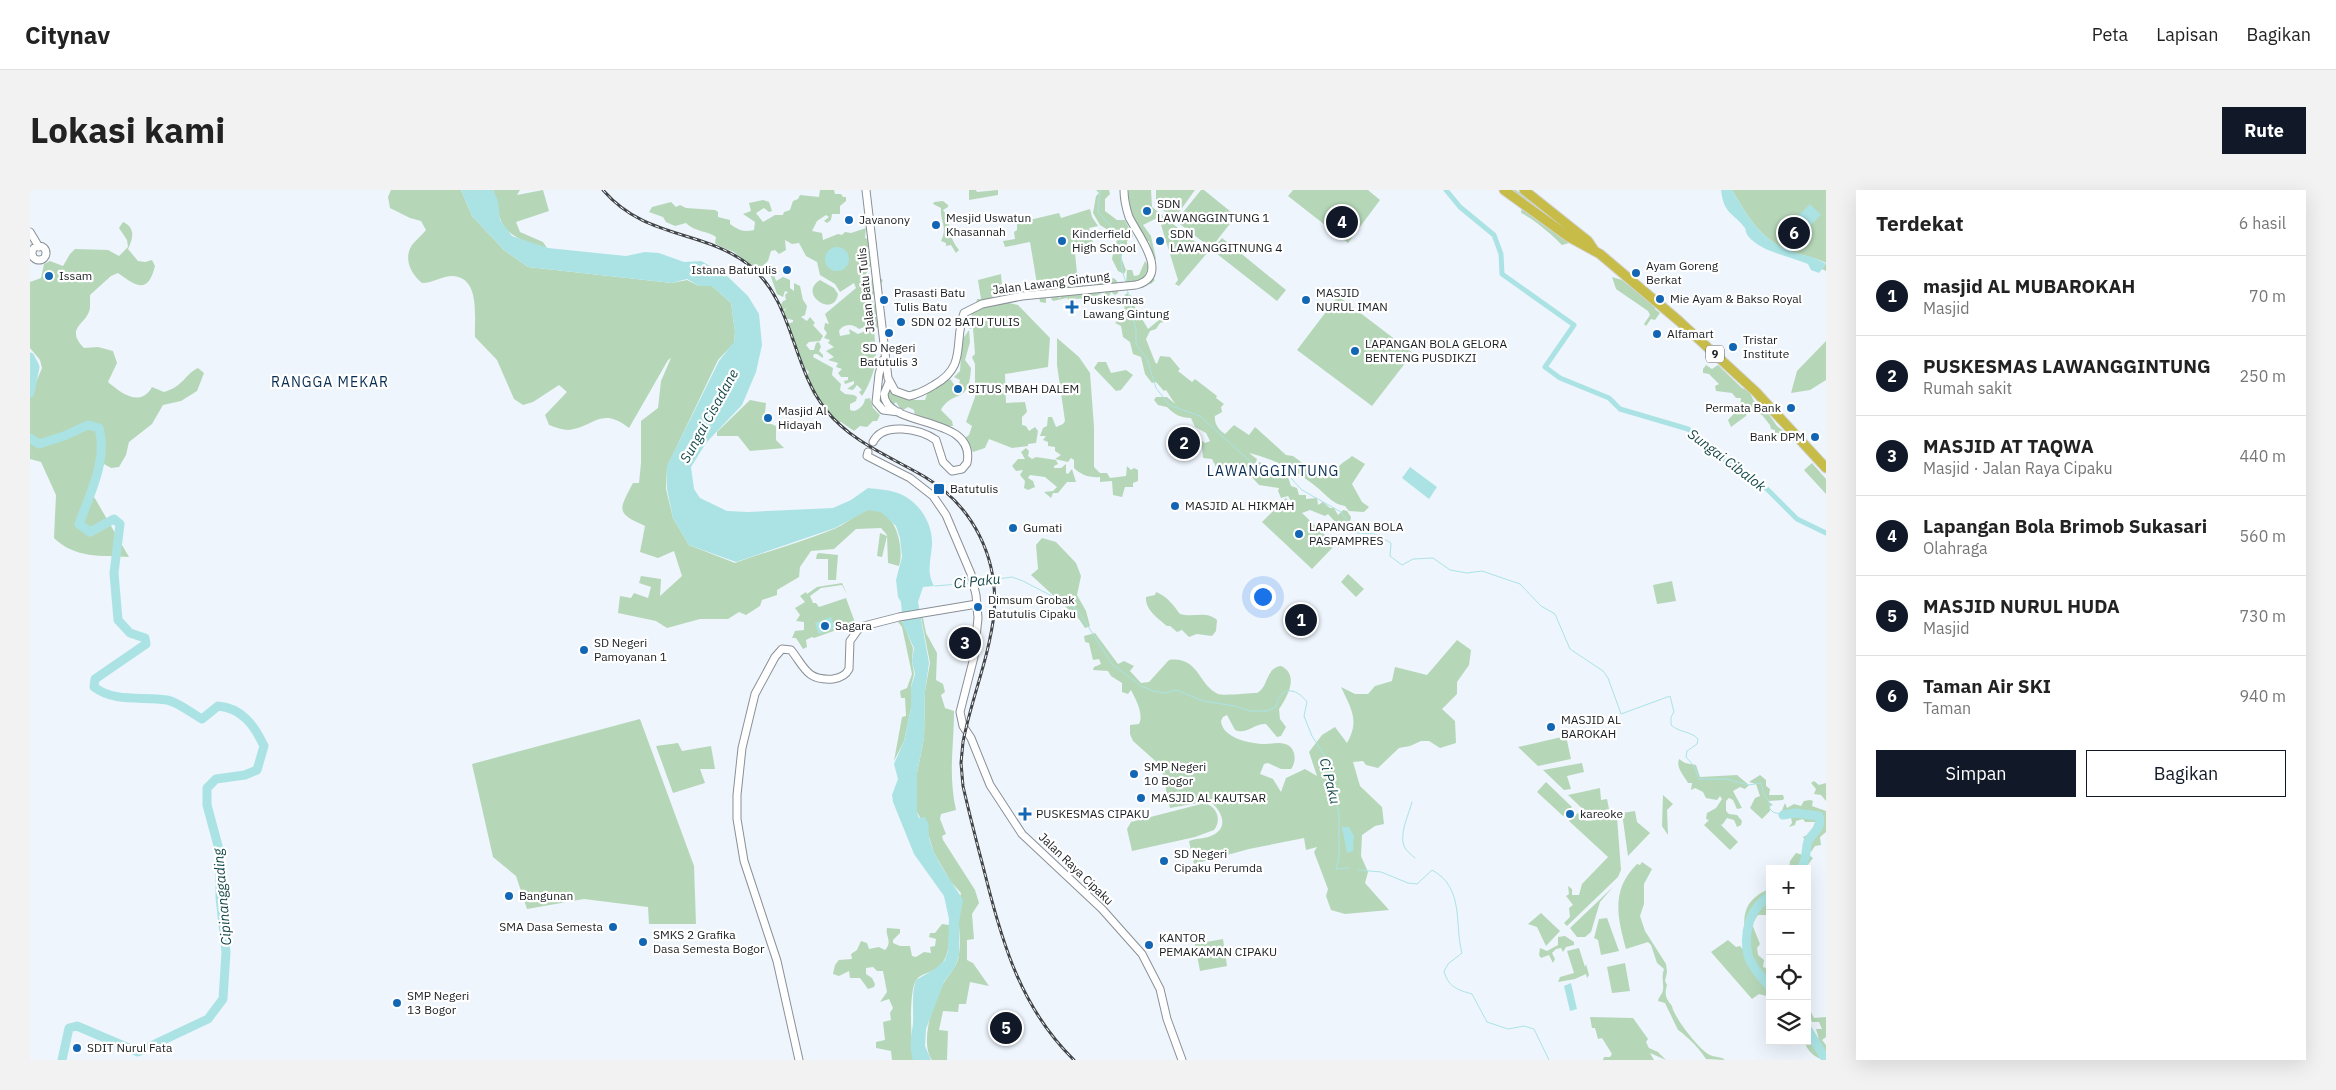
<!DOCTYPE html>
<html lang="id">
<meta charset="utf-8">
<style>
body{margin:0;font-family:"IBM Plex Sans",sans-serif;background:#f2f2f2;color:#222}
.controls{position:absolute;right:15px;bottom:15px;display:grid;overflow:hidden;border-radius:0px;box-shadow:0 5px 20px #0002}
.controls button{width:45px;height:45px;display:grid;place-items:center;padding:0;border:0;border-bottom:1px solid #e0e0e0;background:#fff;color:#222;font:25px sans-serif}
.you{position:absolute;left:1232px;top:406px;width:18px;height:18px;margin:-12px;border:4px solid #fff;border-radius:50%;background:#1a73e8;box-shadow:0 0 0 8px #1a73e833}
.badge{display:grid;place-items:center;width:32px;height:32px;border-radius:50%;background:#111827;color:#fff;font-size:16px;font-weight:700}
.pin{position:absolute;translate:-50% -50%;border:2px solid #fff;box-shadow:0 1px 5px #0006}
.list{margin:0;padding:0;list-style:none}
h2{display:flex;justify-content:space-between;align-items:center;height:65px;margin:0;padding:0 20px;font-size:21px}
h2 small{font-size:16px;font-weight:400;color:#767676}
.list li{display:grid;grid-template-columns:32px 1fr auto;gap:15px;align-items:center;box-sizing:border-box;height:80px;padding:0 20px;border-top:1px solid #e0e0e0}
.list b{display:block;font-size:19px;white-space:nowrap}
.list p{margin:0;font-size:16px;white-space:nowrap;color:#767676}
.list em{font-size:16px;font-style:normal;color:#767676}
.actions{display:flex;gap:10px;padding:15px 20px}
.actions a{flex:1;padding:11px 0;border:1px solid #111827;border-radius:0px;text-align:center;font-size:18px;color:#111827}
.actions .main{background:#111827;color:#fff}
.icon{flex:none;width:28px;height:28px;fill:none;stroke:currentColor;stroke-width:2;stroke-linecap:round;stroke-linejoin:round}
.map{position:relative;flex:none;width:1796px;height:870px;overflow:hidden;border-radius:0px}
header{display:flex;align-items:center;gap:30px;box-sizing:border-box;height:70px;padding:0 25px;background:#fff;border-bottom:1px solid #e0e0e0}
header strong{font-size:24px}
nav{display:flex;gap:28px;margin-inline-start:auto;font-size:18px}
.intro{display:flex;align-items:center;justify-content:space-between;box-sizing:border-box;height:120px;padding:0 30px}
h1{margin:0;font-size:35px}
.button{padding:12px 22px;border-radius:0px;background:#111827;color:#fff;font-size:18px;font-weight:700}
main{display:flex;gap:30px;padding:0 30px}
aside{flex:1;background:#fff;border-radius:0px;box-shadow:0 5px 20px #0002}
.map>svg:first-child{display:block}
.green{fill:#b5d7b8}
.water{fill:#abe3e5}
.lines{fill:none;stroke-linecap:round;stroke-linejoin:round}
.stream{stroke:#abe3e5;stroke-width:1}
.canal{stroke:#abe3e5;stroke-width:5}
.river{stroke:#abe3e5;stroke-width:9}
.secondary-casing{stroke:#8a9097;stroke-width:9}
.highway-casing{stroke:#d1d2d2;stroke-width:11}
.secondary{stroke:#fff;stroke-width:7}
.highway{stroke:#c7bc47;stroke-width:9}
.rail-casing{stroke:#424549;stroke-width:3}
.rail{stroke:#fff;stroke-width:1;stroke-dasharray:4;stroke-linecap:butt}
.poi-dot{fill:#1266b4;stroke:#fff;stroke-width:2}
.labels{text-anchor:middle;stroke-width:4.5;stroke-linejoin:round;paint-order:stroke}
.shield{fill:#fff;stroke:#5f6062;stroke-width:1}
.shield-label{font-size:11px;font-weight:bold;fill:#1a1c1f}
.poi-label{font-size:12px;fill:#1a1c1f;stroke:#fff;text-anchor:start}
.street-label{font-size:12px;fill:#1a1c1f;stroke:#fff}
.neighbourhood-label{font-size:14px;letter-spacing:1px;fill:#082e54;stroke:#fff}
.water-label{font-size:14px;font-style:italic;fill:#144749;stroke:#fff}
</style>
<header>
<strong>Citynav</strong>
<nav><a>Peta</a><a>Lapisan</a><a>Bagikan</a></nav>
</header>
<div class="intro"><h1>Lokasi kami</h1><a class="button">Rute</a></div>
<main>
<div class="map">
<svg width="1796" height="870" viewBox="0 0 1796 870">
<rect width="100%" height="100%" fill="#eef5fd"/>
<path class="green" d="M361,0H431L442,26L474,60L498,77L642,93L657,90L669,96H682L701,113L705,142L704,153L688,170L637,277L636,299L643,328L659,355L705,373C738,361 772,352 804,339C814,335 830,322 838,320C865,316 875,357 869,376L858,373L857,345L851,338L826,339L804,359L781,361L770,377L769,387L747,400V405L732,410L730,416L716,425L709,422L698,429H670L637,438L626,431L588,423L590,406L601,408L604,403L618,408L621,397L609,393L611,386L631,389L630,406L652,386L644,361L628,368L610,362L615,336C585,323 589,320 603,293H609L611,273V231L628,218L631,191L641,168L638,170L599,238C571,216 564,237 539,240C532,240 525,237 519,235L515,225L537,202L529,195L503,212L493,215L484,209L467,170L445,147C444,128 451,88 423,86C412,86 403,93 392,93C381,84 373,69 382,55C386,50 392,45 396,40L391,31L380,28L360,18L358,7Z
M463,0H490L487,5L513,0L519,21L486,32L490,42L513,52L517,58C500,52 479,49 471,31C467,22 467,10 463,0Z
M790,0H804L805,4H811L813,7H816V11L810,16V24H802L801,30L797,33L794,31L799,27L796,25L787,31L782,41L792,43L793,50L808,44L812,45L815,42L821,43L836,38L835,48L847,52L845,77L840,76L835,86L829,90L834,92L839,89L841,93L844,80L847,86L853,90L849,99L841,107L847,121L844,127H851L855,130L856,142H852L843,134L829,139C822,133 813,134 809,141L810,146L820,144L819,139L828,144L840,139L844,140L845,152L848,155L845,161C849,171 839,197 832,206L829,202L832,200L827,195L823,200L817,199L824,194V191L815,194L814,191L818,190V187H811L808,183L812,179L806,177L808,173L798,170L804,167L796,161L804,157L798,153L800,150L794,148L797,143L794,139L795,133L799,134L795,124L826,98L824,93L810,102L805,94L790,85L787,72L776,66L769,53L762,54L755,50L756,60L749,64L745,60L741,61L738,71L732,77L728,76L734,83L728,84L721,78L720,74C713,72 709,66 704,62C698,59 691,58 685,53L686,47C678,41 665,42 656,33L645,36L636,32L633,27L619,22L622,17L641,12L646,17L650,15L656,18L685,20L688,22V27L700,30V34C710,41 713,42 724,40L725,32L713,24L721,21L719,13L733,10L739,12L742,21L739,22L734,18L726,23L733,32L745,25H753L754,22L760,20L763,11L768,9L770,5L789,7Z
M939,0H946L947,2L968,0V5L939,10Z
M1066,0H1079L1080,4L1075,9V21L1087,30H1095L1103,46L1102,48L1097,51V56L1091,67L1096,80L1094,84L1088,81L1082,69L1083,64L1089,62L1086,52L1092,43L1084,39L1078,40L1070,35L1063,23L1066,6L1069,3Z
M1099,0H1121L1122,17L1178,62L1149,96L1145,94L1148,90L1131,35L1135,33L1131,26L1113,35L1121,46L1126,69L1124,70L1119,51H1116L1098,21L1100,16L1096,13Z
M1126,0H1165L1147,25L1140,26L1126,14Z
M1171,0H1174L1206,26L1181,58L1146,31Z
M1263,0H1338L1350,10L1318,53L1258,6Z
M1483,0H1486L1544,47L1539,49V53L1532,55C1524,46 1501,27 1491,23L1492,17L1523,32Z
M1702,0H1796V81L1792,79L1796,73C1785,67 1774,66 1763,62C1731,51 1718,27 1702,0Z
M913,11L918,15V17L913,20C923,34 916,44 929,60L926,63L921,55L916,56V53L911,51C918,36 910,33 911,18L903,14L904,12Z
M1060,19L1062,27L1068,36L1059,38L1065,59L1045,63L1048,94L1057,95L1056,101L1060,102L1073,88L1078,90L1084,88L1087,91L1088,103L1085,105L1081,102L1078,108L1074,105L1076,101L1062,108L1043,109L1042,115L1037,108L1023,111L1020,107L1023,104L1030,108L1033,104H1039L1040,101L1016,103V113L1010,112L1000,52L975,57L973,51L985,49L984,42L987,40V33L1029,23L1031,28Z
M93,32C106,38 103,48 98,59L108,71L115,72L122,70L125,76C118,104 107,97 88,83L81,86L60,105C60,109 60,114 60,118C57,135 34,137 54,158L68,157L83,161L87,173L78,192C91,203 110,218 122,197L134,202C154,196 154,185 168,178L174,183L167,201L151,211L133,215L122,234L99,252L96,265L89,277L81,278L74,274L63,305L99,367C70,365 46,369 24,348L26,305L11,272L0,269V249L3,248L0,244V207L12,178L10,170L0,158V92L11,88L14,74L20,71L33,76L40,64L45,59L78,60L89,66L98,57L97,50L89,38Z
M1192,48L1256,100L1247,111L1182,60Z
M1115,71L1119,77L1118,84L1125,90L1121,94L1116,92L1113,98L1096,94L1097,80H1102L1104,86L1109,85Z
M740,84L744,85L746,91L753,87L760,90V98L764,101V93L770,96L773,110L777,116L775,125L771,127L777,131L780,127L785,133L783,135L793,146L790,151L779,152L776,155L780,160H784L786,153L789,152L791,157L789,161L793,165V168L787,164H784L783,167L803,178L802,185L811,194L810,200L815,204L824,205L827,207L826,211L820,214V220L824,221C830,219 834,215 835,209L840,208L843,218L850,225L847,231H843L837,237L830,236L824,241L811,232H804L798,225L791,211L783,205L776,187L779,182L770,174C771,167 762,159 763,151L760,149L762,144L757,134L763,132V130L754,128L753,122L757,118L753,120L750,116L753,111L756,110L755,105L758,102L755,101L753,107L747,104Z
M971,84L972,96L961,104L965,111L974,101L979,103V113L988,115L1020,148L1018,177L975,184L976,213L995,212L997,222L992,227V235L996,236L999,241L1005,237L1008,241L1006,253L998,254V256L982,258L959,249L955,258L943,262L935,248L939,245L942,236L936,232L945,207V174L942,167L945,164L943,138L939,139C939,130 942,125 944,116L941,114H946L947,109H951L948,90Z
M1582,87L1592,90L1598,95H1603L1625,115V119L1630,123L1625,130L1621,129L1616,136L1614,134L1620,125L1618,121L1586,99Z
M790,90L804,98L808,104C804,129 767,104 790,90Z
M1097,103L1103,107L1105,117L1118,139L1129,130L1138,129L1137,131L1130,133L1126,139L1120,141L1116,149L1125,172L1127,174L1130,166L1140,167L1150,179L1148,181L1162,192L1165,189L1187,206L1186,208L1194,214L1191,217L1192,222L1185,226C1184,234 1189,240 1195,244L1204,235L1219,245L1225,237L1256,265L1263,266L1293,288L1297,284L1305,287C1305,275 1314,273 1322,266L1335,274L1322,294L1332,312L1339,317L1334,322L1319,321L1315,316C1303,314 1298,307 1289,299C1269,282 1245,269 1219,263L1227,269L1225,275L1230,272L1240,281L1243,280L1251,286L1258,287L1261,296L1267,298L1269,305H1276V309L1287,308L1288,315L1293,312L1300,318H1304L1308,325L1313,320L1317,321L1321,327L1320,332L1307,334L1298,324L1295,326L1280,320L1272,323L1305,355L1282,379L1232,332L1256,308L1263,315L1258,306L1251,308L1248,301L1249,298L1229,295L1218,283L1207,278L1186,277L1182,269L1173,268L1172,257L1168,256V253L1164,250H1151V245L1157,242L1175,253L1180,251L1176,243L1165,237L1161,228C1150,228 1144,224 1137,217L1128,215L1124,210L1126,207H1137L1145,214L1136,200L1134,201L1126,192L1122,193L1115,184L1111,167L1103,164L1100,152L1093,147L1091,136L1085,133C1093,127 1097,115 1094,106Z
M1308,106L1383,163L1342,216L1267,160Z
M939,140L940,152L935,170L941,178C939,216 924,198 911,220L922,231L923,236H916L885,227L884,220L878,217L872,221L866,212L862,216L856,201L864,198L879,205L883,199L889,200L893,197L888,208L883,210H895L899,199L917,189L921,190L925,196L924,202H927L930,190L924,187L930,181L932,150Z
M1027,148L1049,167L1060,183L1064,237V277L1070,283H1077L1080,288L1096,286L1097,276L1101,280L1104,278L1108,280V291L1103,293V297H1095L1092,307L1083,305L1082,291L1070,292V287C1060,288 1051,285 1044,278V270L1041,268L1038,272L1025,269L1031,265L1025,261V257L1018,256V252L1013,250L1016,246H1010L1013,238L1017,236L1018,227H1022L1026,237L1033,234L1035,231L1027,175Z
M1796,151V190L1780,200L1761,203L1767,181Z
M1068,172H1076L1081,183L1096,180L1103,185L1091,200L1086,201L1064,178Z
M1676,175L1682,179L1688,175L1712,198L1719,201L1724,211L1734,216L1735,223H1738L1747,236L1756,243L1747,247L1745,245V240L1741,239L1740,235L1732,225L1718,218L1716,226L1701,237L1698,230L1710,217L1711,208H1706L1702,203L1686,201L1685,196L1689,194L1679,184L1673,183V179Z
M720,210L736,213L734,231L746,236V250L754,258L720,261L708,246H687V242Z
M996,258L999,261L998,266L1002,269L1006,267L1026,270L1028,274L1024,276V278H1031L1036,274V283L1038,284L1042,279L1046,292H1037L1028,303H1023L1021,308L1014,302L1023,301L1027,297L1015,287L1000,285L998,288L1003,291L1005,297L998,300L994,298L995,291L990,285L993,280L986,281L982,276L988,269H995L991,262Z
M1782,273L1796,289V304L1774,280Z
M850,343L857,346L852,367L847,366Z
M1012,348L1026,352L1046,373L1051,386L1047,405L1056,421L1060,436L1058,437L1055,438L1049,429L1001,385L1008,379L1006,355Z
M789,363L808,365L806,390H798V369H786L787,364Z
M1318,384L1334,399L1326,407L1311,392Z
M1642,391L1646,411L1627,414L1623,395Z
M812,393L817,404L812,395L791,398L780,406L783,413H786L789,417L816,408L826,435L820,440L815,437L784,448L782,447L776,450L777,457L773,459L766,448H762L765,441L774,440V432L766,431L770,425L765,418L775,412L770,406L776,402L777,404L787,397Z
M1126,402C1137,406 1144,416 1150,424C1164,428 1176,420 1187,430L1186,441L1182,446L1167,444L1159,447L1152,440L1147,442L1140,436H1137C1128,428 1115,420 1116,407L1125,405Z
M891,427L893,428L896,443L907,463L906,490L913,494L915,502L911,505L915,518L924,521C924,557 918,584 926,620L911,624L910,629L916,644L912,646L913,650L945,700L949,713L942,724L944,749L937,750V770L943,773L959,796L940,792L936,814H929L928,822L913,821L909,840L918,841L917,870H902C889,852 904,807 915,791C921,782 928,775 929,764C932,745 925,722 931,703L921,692L904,663L897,640L887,622V583L894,548L895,501L900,473Z
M872,431L883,458L882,471L884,484L881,496V518L874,551L864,571L872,527L876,526L875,508H871L870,501L877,498L882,484L872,437L868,432Z
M1065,443L1088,474L1094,471L1104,476L1100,481L1111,493L1119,492L1139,470C1169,466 1168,495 1188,504C1194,506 1219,503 1227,503C1239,497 1235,478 1251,476C1270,485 1257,507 1249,519L1250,529L1256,537L1251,546L1247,547L1236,534C1224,533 1217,545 1205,540L1197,525L1193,527L1191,531C1192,548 1221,554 1235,554C1241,554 1249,552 1255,554C1266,557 1267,571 1261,579H1251L1238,573L1234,574L1230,584L1243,589L1251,602L1256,588L1275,579L1287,586L1279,562L1292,545L1305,537L1317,553C1330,530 1321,519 1311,497L1325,504H1338L1345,496L1362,491L1365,477L1397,485L1427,450L1441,460L1439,475L1427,492V504L1412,519L1425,531L1426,553L1410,558L1399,551H1391L1380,556L1369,558L1348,578L1336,575L1333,571L1323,572L1330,596L1352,617L1354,634L1345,636L1332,645L1331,666L1338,682L1335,693L1359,720L1315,724L1301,720L1296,706L1298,699L1284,662L1287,657L1276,660L1274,648L1219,659L1164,674L1159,651C1167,648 1176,649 1183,645C1200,637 1191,619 1179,611L1140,618L1131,576L1103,551L1100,544V535L1109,534C1114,524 1106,510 1101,500L1098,504L1092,502V493L1081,486L1078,481L1063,480L1064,477L1071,474L1069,469L1063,470L1059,453L1055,452L1054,446Z
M610,529L664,676L666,734H619L618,717L554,709L497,719L486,686L463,667L442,574Z
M1536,546L1541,569L1508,576L1488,557Z
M648,553L652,561L681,556L685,579H670L675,593L643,603L626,556Z
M1649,569L1655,573L1666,575L1670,587L1707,585L1719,595L1715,599L1710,597L1703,601L1712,618L1707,619L1703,610L1699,608L1696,611V621L1699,624L1707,625L1712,631L1711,635L1707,637L1704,630L1697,628L1692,635L1690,634L1708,652L1700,660L1674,635L1679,630L1676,629L1677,623L1686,618L1692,609L1690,606L1687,610L1676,608L1673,602L1665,598L1661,600L1662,593H1658C1653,584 1646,578 1649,569Z
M1552,573L1554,582L1537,586L1541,599L1534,600L1513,580Z
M1730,585L1736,590V596L1740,599L1739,605H1753L1754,608L1753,610L1738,611L1743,615L1740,616V621L1732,629L1720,618L1725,608L1730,606L1726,594L1719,592Z
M1784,591L1789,595L1796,593V611L1791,605L1784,604L1786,599L1781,593Z
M1516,592L1542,617L1533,626L1507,602Z
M1570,598L1571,610L1577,609L1579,619L1558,624L1538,605Z
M1633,605L1643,614L1637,620L1638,645L1632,636Z
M1780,610L1783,611L1782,616L1796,621V642L1790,647L1791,655L1785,656L1781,662L1773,647L1781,643L1785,632H1775L1773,629L1766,631L1765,635L1759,637L1762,633L1761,627L1751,623L1755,613L1757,618L1764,614L1771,616L1774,611Z
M1175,613C1187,617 1192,630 1184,640L1165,647L1102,661L1097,639L1101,632Z
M1605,621L1607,632L1620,643L1598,666L1592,623Z
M1548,623L1556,631L1587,627L1591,680L1588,687L1537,736L1534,733L1540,727L1539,718L1543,715L1536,706L1539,704L1538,696L1542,699V705H1549L1552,694L1578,667L1539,631Z
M1766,663L1773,665L1774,670L1779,665L1783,668L1777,676V683V679H1759L1760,671Z
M1612,672L1622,679L1614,694V714L1610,726L1615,741L1636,774L1637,782L1635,791L1637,795C1634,805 1636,809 1642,816C1643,826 1670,861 1680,865C1686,868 1691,866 1695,870L1676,869C1671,860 1656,845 1648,840L1635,813L1628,811C1629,806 1632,805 1633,800C1634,792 1631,788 1634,779L1627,773L1621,755L1618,752L1596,759C1587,726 1581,700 1607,674L1610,675Z
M1583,697L1570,712L1561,742L1555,747H1547L1540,738Z
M1739,699L1740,725H1728L1722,734L1730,754L1727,758L1728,765L1734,770L1733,777L1739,779L1740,782V807L1729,804L1722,809L1681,762L1698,750L1706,757L1710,756L1716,763C1716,735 1705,714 1739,699Z
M1511,723L1530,741L1516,756L1507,737L1498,734Z
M1577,728L1589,761L1571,765L1568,750L1564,748L1569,729Z
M912,734L919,735C919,752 921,770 904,780C899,783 891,784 887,789C878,799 881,856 884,870H862L861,861L846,858V852L855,850L853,832L861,830L860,823L863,818L859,809L850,812L857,802L853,781H847L843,777L836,778V784L842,788L845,794L844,797L838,799L830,788H820L819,781L809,786L803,784L805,775L809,770L822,769L821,764L827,760L831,751L837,753L839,759L849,757L855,760C863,752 855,746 857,738L870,739V743L863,750V753L870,756H880L882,766L886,767L894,762L901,763L900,757L905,756L906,749L899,747L900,743H905Z
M1535,746L1544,752V755L1536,757L1533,762L1531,758L1526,759L1522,763L1525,769L1523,773L1519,765L1511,768L1509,765L1510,758L1517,761L1528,755V747Z
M1193,749L1197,776L1170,781L1165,754Z
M1549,758L1555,777L1556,774L1559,785L1557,788L1556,784L1545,789L1528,792L1530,787L1544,783L1537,761Z
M1595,773L1600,801L1582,803L1577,777Z
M1781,822L1784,828L1796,827V847L1792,850L1796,855V870C1785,869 1778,861 1774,852L1777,851V842L1782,841L1789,849L1786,839H1792L1789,832H1782L1779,825Z
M1560,827L1603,828L1618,849L1616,852L1619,858L1628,862L1636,870L1620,863L1624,870H1573L1574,867H1580L1582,864L1572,848L1568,849L1565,838H1562Z"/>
<path class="water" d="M431,0H463L468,11L470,30L482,46L518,58L596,66L615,62L629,63L654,72L671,71L695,84L718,106L729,124L732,155L726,182L712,215L676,253L661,277L664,299L670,308L697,321L718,322L803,318L821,310L838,298C847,299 859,300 868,303C889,311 903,333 902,355C901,370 896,382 904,396L893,397L888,412L899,473L895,502L894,548L887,583V622L889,628L895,627L899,635C894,657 922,691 933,710L929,732V765L925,777L914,792L896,839L895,856L901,870H883C879,856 881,848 883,834C884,819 881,804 886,790L905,779L915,770L918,761L919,729L914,706L884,664L863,612L862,605L868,589L864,574L874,551L881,518V497L885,484L882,471L884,458L873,435L871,412L868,407L866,390L872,367L870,348L866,336L851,322L838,320L805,338L706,372L659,355L643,328L637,299V276L689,171L704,152L705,142L701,113L682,96H669L657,89L642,93L498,77L474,60L442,26Z
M1691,0H1702C1718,27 1731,51 1763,62C1775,66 1786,67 1796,74L1789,83L1781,80L1778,74C1759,66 1731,62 1718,46C1716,44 1716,41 1715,38C1703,22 1694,25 1691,0Z
M1780,14L1791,25L1779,36L1767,27Z
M795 69a12 12 0 1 1 24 0a12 12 0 1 1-24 0Z
M1380,277L1407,297L1399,309L1372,288Z
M801,427L805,438L789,444L785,433Z
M1312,637H1319L1324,646L1323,661L1317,663Z
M1541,793L1547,819L1540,821L1534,796Z"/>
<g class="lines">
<path class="stream" d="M1070,0L1068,22L1090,46L1092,81L1096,92
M1097,98L1106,140V154L1117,169L1126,198L1139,215L1170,226L1223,274L1236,276L1258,285L1272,300L1311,322L1327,343L1345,344L1361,353L1360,366L1372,375L1383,369L1403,368L1420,380L1437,383L1452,381L1490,394L1511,416L1525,424L1540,459L1573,481L1578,488L1591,524L1640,506L1644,522L1641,527V535C1650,543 1661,541 1668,549L1667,554L1657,561L1656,567L1664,576L1669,589H1696L1719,595L1731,593L1734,604L1739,612L1740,619L1743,622L1753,625
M947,392L982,387L993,391L1047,419L1082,474L1111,496L1123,501L1135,503L1146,500L1173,511L1205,516L1220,521H1237L1246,517C1250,497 1265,496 1277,512L1274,526L1282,546L1296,568L1309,624V668L1306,679L1319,678
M905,396L941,393
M1382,612C1379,624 1369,644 1374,656C1376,661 1382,665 1385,668
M1328,680L1351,682L1378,693L1387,694L1402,680C1435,698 1424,734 1432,763L1418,774L1414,781C1418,797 1428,800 1442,804L1457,832L1478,839L1494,836L1504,839L1519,870"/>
<path class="canal" d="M1416,0L1430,17L1464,45L1471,64L1472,84L1544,135L1515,177L1530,188L1579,208L1590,219L1658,239L1704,277L1735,297L1767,329L1796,343"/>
<path class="river" d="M0,167L5,177L0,203
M0,248L9,254L34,246L58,235L69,238C78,269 60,304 49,334L60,342L84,329L90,334L84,383L88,430L100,443L115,448L116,454L65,489L64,497C85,513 112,506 137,510C148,512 161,523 172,529L188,516C212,518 224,535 234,556L227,580L215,585L186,589L177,598V615L190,663V707L196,762L193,809L178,829L108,862L47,836L39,838L32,870
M1753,625L1765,623L1789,626C1793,641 1779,643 1777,655C1776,664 1776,670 1771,679
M1740,706C1720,717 1713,743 1718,765C1721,776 1732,788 1740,797
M1777,838L1796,870"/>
<g class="secondary-casing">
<path id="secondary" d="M836,0L858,188L865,201L879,206C888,204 896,200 904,195C938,176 923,153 934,123L952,114L992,106L1106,95C1142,86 1107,44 1099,27C1096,18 1094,9 1094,0
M0,42L9,57
M2 63a7 7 0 1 1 14 0a7 7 0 1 1-14 0Z
M853,170L849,184L846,212L853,220L869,222
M843,252C853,231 890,239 906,250L913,272L922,281L932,279L937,273C947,224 855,239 854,204L859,192
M838,262L837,266L880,288L903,306L916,325L941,384L946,405L948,428L944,467L930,522L933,536L941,548L960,595L992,644L1072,719L1112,764L1130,799L1137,829L1152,870
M769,870L747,771L714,671L707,629V605L712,558L725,504L745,467L752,459L761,460C775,478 777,491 803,489C810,488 816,485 819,479L820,451L830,437L869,427L947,414"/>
</g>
<g class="highway-casing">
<path id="highway" d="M1474,0L1539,47L1570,64L1649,131L1726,202L1796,278
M1494,0L1558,51L1564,60"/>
</g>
<use href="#secondary" class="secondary"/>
<use href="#highway" class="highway"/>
<g class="rail-casing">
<path id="rail" d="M573,0C616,50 673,39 719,75C764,111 761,176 796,220C821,252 861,267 895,287C943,316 969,368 964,424C959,468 941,510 933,552L931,573L933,596C940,627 948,657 956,688C973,756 992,819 1044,870"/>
</g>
<use href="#rail" class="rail"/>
</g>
<g class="poi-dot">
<circle cx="1117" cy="21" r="5"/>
<circle cx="819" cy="30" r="5"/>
<circle cx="906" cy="35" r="5"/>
<circle cx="1032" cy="51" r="5"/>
<circle cx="1130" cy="51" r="5"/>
<circle cx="757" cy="80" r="5"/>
<circle cx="1606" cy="83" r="5"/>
<circle cx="19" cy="86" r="5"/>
<circle cx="1630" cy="109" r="5"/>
<circle cx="854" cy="110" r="5"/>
<circle cx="1276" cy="110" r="5"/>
<path d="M1039.5 109.5h5v5h5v5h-5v5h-5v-5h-5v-5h5z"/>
<circle cx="871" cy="132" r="5"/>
<circle cx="859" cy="143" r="5"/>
<circle cx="1627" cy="144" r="5"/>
<circle cx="1703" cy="157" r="5"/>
<circle cx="1325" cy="161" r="5"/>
<circle cx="928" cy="199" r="5"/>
<circle cx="1761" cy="218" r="5"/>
<circle cx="738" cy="228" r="5"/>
<circle cx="1785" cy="247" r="5"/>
<rect x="903" y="293" width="12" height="12" rx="2.5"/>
<circle cx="1145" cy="316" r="5"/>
<circle cx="983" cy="338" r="5"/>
<circle cx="1269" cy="344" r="5"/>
<circle cx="948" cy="417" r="5"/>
<circle cx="795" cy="436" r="5"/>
<circle cx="554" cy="460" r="5"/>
<circle cx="1521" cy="537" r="5"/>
<circle cx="1104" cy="584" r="5"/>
<circle cx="1111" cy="608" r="5"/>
<path d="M992.5 616.5h5v5h5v5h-5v5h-5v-5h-5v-5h5z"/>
<circle cx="1540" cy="624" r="5"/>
<circle cx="1134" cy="671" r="5"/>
<circle cx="479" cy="706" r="5"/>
<circle cx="583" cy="737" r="5"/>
<circle cx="613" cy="752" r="5"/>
<circle cx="1119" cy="755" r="5"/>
<circle cx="367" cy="813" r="5"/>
<circle cx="47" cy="858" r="5"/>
</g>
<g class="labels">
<rect class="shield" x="1676" y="155.5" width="18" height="17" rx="4"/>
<g class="shield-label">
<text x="1685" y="168">9</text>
</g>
<g class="poi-label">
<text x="1127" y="18">SDN<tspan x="1127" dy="14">LAWANGGINTUNG 1</tspan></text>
<text x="916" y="32">Mesjid Uswatun<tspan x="916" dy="14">Khasannah</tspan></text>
<text x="829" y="34">Javanony</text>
<text x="1042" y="48">Kinderfield<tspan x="1042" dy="14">High School</tspan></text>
<text x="1140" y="48">SDN<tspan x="1140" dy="14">LAWANGGITNUNG 4</tspan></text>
<text x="1616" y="80">Ayam Goreng<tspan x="1616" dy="14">Berkat</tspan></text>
<text x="747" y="84" text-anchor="end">Istana Batutulis</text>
<text x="29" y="90">Issam</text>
<text x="864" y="107">Prasasti Batu<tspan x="864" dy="14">Tulis Batu</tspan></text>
<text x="1286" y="107">MASJID<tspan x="1286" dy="14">NURUL IMAN</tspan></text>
<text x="1640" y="113">Mie Ayam &amp; Bakso Royal</text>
<text x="1053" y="114">Puskesmas<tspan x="1053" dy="14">Lawang Gintung</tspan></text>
<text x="881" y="136">SDN 02 BATU TULIS</text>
<text x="1637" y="148">Alfamart</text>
<text x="1713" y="154">Tristar<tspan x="1713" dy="14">Institute</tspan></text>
<text x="1335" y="158">LAPANGAN BOLA GELORA<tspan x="1335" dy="14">BENTENG PUSDIKZI</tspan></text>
<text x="859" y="162" text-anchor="middle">SD Negeri<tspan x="859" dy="14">Batutulis 3</tspan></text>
<text x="938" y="203">SITUS MBAH DALEM</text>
<text x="1751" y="222" text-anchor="end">Permata Bank</text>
<text x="748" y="225">Masjid Al<tspan x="748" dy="14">Hidayah</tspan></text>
<text x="1775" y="251" text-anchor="end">Bank DPM</text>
<text x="920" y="303">Batutulis</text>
<text x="1155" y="320">MASJID AL HIKMAH</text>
<text x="1279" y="341">LAPANGAN BOLA<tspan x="1279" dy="14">PASPAMPRES</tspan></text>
<text x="993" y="342">Gumati</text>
<text x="958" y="414">Dimsum Grobak<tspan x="958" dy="14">Batutulis Cipaku</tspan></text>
<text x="805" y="440">Sagara</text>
<text x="564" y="457">SD Negeri<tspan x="564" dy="14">Pamoyanan 1</tspan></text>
<text x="1531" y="534">MASJID AL<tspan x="1531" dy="14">BAROKAH</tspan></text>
<text x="1114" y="581">SMP Negeri<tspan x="1114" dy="14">10 Bogor</tspan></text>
<text x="1121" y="612">MASJID AL KAUTSAR</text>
<text x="1006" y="628">PUSKESMAS CIPAKU</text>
<text x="1550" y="628">kareoke</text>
<text x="1144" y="668">SD Negeri<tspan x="1144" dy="14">Cipaku Perumda</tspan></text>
<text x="489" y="710">Bangunan</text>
<text x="573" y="741" text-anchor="end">SMA Dasa Semesta</text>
<text x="623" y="749">SMKS 2 Grafika<tspan x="623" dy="14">Dasa Semesta Bogor</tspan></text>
<text x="1129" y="752">KANTOR<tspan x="1129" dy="14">PEMAKAMAN CIPAKU</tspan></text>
<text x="377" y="810">SMP Negeri<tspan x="377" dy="14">13 Bogor</tspan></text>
<text x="57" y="862">SDIT Nurul Fata</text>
</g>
<g class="street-label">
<text transform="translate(1021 93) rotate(-7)" y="4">Jalan Lawang Gintung</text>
<text transform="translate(836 100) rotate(-96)" y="4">Jalan Batu Tulis</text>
<text transform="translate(1046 679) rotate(44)" y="4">Jalan Raya Cipaku</text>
</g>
<g class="neighbourhood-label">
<text x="300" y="197">RANGGA MEKAR</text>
<text x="1243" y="286">LAWANGGINTUNG</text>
</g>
<g class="water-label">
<text transform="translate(679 226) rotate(-61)" y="5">Sungai Cisadane</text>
<text transform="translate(1697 270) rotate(37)" y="5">Sungai Cibalok</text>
<text transform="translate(947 391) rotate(-6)" y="5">Ci Paku</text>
<text transform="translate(1300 591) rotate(76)" y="5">Ci Paku</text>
<text transform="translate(192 707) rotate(-95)" y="5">Cipinanggading</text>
</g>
</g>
</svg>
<div class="controls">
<button>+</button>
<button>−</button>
<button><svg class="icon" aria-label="locate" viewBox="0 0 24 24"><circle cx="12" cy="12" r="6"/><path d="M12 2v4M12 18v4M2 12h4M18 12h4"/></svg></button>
<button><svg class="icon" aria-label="layers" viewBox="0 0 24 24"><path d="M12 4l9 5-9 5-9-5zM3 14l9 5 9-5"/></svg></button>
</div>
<div class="you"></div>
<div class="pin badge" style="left:1271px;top:430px">1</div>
<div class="pin badge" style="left:1154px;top:253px">2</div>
<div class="pin badge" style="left:935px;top:453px">3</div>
<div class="pin badge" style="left:1312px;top:32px">4</div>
<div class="pin badge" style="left:976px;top:838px">5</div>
<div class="pin badge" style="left:1764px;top:43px">6</div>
</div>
<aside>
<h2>Terdekat<small>6 hasil</small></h2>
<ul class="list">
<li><span class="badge">1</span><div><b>masjid AL MUBAROKAH</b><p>Masjid</p></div><em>70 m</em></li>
<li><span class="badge">2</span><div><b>PUSKESMAS LAWANGGINTUNG</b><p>Rumah sakit</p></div><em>250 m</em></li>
<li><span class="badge">3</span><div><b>MASJID AT TAQWA</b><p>Masjid · Jalan Raya Cipaku</p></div><em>440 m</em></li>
<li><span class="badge">4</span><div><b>Lapangan Bola Brimob Sukasari</b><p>Olahraga</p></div><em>560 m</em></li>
<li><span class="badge">5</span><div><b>MASJID NURUL HUDA</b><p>Masjid</p></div><em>730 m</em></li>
<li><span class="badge">6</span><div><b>Taman Air SKI</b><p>Taman</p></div><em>940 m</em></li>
</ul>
<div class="actions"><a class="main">Simpan</a><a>Bagikan</a></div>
</aside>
</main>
